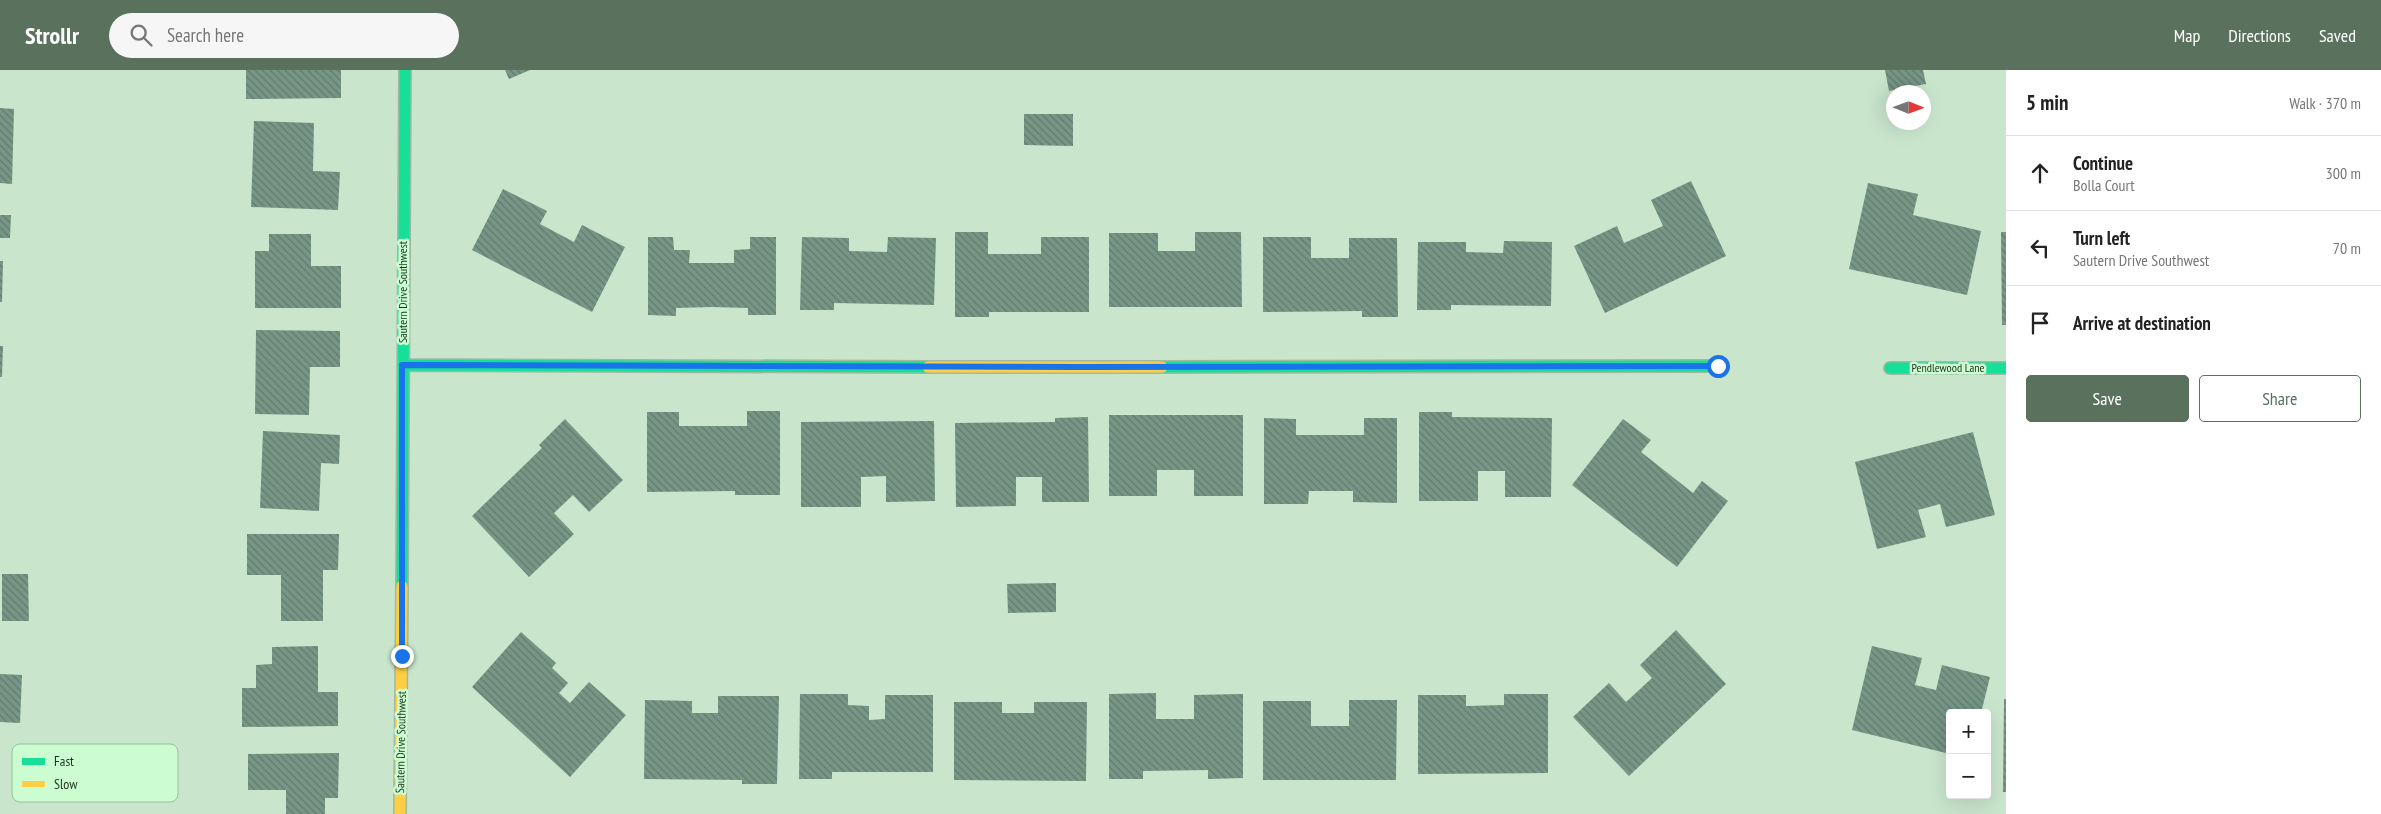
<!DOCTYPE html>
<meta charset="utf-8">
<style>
body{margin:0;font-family:"PT Sans Narrow",sans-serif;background:#f6f6f6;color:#222}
.controls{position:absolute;right:15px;bottom:15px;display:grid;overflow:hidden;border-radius:5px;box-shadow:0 5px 20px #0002}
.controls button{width:45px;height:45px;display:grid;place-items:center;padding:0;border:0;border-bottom:1px solid #e0e0e0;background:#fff;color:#222;font:25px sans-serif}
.compass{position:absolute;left:1886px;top:15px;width:45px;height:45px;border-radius:50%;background:#fff;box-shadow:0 5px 20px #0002;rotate:91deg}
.stop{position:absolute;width:15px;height:15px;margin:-11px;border:4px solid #1a73e8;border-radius:50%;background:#fff}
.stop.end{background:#1a73e8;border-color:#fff;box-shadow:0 1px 5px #0008}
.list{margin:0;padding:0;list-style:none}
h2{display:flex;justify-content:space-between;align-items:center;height:65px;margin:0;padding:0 20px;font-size:21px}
h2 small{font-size:16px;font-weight:400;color:#767676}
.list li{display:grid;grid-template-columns:32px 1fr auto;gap:15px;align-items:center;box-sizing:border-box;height:75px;padding:0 20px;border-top:1px solid #e0e0e0}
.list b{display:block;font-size:19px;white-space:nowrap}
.list p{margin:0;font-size:16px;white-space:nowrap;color:#767676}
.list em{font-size:16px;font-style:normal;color:#767676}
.actions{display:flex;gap:10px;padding:15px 20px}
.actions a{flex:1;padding:11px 0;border:1px solid #5a715d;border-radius:5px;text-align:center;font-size:18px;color:#5a715d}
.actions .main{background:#5a715d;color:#fff}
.icon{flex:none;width:28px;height:28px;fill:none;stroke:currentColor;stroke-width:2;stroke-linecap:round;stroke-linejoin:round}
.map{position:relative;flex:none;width:2006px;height:744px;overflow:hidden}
header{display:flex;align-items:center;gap:30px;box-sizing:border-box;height:70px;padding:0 25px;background:#5a715d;color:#fff}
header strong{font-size:24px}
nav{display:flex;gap:28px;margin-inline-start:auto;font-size:18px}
.search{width:350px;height:45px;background:#f6f6f6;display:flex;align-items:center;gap:12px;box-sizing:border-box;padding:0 18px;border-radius:28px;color:#767676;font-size:19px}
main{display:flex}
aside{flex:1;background:#fff}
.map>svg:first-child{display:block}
.building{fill:url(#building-back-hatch)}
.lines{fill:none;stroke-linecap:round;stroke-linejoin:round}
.fast-casing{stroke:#a2b8a5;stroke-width:14}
.slow-casing{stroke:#a2b8a5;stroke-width:14}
.fast{stroke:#16e098;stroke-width:11}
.slow{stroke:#ffcf43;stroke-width:11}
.route{stroke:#1a73e8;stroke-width:6}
.labels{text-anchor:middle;stroke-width:5;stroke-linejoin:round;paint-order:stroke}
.street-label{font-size:12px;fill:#1f3221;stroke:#cbfdd0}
.key{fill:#cbfdd0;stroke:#97c09c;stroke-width:1}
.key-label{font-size:14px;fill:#1f3221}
</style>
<header>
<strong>Strollr</strong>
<div class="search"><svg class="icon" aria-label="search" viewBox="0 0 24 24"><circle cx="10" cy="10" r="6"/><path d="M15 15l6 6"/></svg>Search here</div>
<nav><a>Map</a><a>Directions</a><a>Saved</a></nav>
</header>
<main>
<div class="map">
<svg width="2006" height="744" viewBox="0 0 2006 744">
<defs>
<pattern id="building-back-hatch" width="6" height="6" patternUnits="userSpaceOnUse" patternTransform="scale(1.25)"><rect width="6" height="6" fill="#779686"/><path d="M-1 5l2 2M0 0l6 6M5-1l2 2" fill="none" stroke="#617b6d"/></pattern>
</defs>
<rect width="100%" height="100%" fill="#c9e5cc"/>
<path class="building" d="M246,0H341V28L246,29Z
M505,0H530L509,9Z
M1885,0H1923L1926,14L1889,21Z
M0,38L14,39L12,114L0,113Z
M1024,44H1073V76L1024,75Z
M254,51L314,53L313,101L340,102L338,140L251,137Z
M1691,111L1726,186L1605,243L1574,176L1617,156L1624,173L1663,156L1651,130Z
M1868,113L1918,124L1913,145L1981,161L1967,225L1849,199Z
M503,119L547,141L540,154L574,172L582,155L625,177L592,242L472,180Z
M0,145H11L10,168H0Z
M955,162H988V184H1041V167H1089V242H989V247H955Z
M1195,162H1241L1242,237H1109V163H1158V181H1195Z
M2001,162H2006V255H2002Z
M269,164H311V196H341V238H255V181H269Z
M648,167H673L674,180H690L689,193H734V180L750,179V167H776V245H748V238L712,237L676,238V246L648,245Z
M802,167L849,168V181L887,182L888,167L936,168L934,235L834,233V240H800Z
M1263,167H1311V188H1349V168H1397L1398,247H1362V241L1263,242Z
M1504,171L1552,172L1551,236L1451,235V240H1417L1418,172H1466V182L1503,183Z
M0,191H3L2,232H0Z
M256,260L340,261V297H310L309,345L255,344Z
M0,276H3L2,307H0Z
M747,341H780V425H735V421L647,422V342H679V356H747Z
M1419,342H1452V347L1552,348L1551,427H1505V401H1478V431H1419Z
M1109,345H1243V426H1194V400H1157V426H1109Z
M1088,347L1089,432H1042V407H1016V436L956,437L955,353L1055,352V348Z
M1264,348L1296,349V365H1364V348H1397V433L1353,432V421H1309L1308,434H1264Z
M565,349L623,410L589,442L573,425L554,443L574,464L529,507L472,446L542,378L539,375Z
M1623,349L1651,370L1641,382L1693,423L1702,411L1728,431L1677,497L1572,415Z
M934,351L935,431L886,432V406L861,407V437H801V352Z
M263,361L340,365L339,394L321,393L319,441L260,438Z
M1973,362L1995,445L1946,457L1940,434L1918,440L1926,467L1877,479L1855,392Z
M247,464H339L338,500H323V551H281V505H247Z
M2,504H28L29,551H2Z
M1056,513V542L1008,543L1007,514Z
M1676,560L1726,614L1629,706L1573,647L1609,613L1626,632L1652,608L1640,595Z
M521,562L556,593L552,598L568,613L559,623L570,633L589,612L626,645L570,707L472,617Z
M318,576V622H338V656L242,657V618H256V595L272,594V577Z
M1872,576L1922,588L1915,615L1936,620L1942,595L1990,607L1981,643H1950V684L1852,660Z
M0,604L22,605L20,653L0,652Z
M1156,623V649H1194V625L1243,624V708L1208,709V700L1143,701V709H1109V624Z
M800,624H848V635L869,636V650L885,649V625H933V702H832V709H799Z
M1504,624H1548V703L1418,704V625H1466V636L1504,635Z
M718,626H779L777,714H742V710L644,709L645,630L692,631V643H718Z
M2004,629H2006V722H2003Z
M1349,630H1397L1396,710H1263V631H1311V656H1349Z
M954,632H1002V643H1034V632H1087L1086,711L954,710Z
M339,683L338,728H325V744H286V720H248V684Z"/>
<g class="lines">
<g class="fast-casing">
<path id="fast" d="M403,295L928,297
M1162,297L1718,296
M1890,298H2006
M402,516L405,0"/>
</g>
<g class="slow-casing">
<path id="slow" d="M928,297H1162
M400,744L402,516"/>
</g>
<use href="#fast" class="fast"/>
<use href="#slow" class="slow"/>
</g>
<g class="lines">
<path class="route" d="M402,586V295L1076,297L1718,296"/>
</g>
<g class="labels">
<g class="street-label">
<text transform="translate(403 222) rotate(-90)" y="4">Sautern Drive Southwest</text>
<text x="1948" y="302">Pendlewood Lane</text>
<text transform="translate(401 672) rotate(-89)" y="4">Sautern Drive Southwest</text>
</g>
</g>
<rect x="12" y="674" width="166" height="58" rx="8" class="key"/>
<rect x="22" y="688" width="23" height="7" fill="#16e098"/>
<rect x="22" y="711" width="23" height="6" fill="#ffcf43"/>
<g class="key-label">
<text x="54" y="696">Fast</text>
<text x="54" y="719">Slow</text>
</g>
</svg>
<div class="controls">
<button>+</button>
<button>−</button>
</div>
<svg class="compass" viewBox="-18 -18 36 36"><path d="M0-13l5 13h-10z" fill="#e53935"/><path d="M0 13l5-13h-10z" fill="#767676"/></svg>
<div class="stop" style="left:1718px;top:296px"></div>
<div class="stop end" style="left:402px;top:586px"></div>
</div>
<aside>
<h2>5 min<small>Walk · 370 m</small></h2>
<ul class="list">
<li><svg class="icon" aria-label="ahead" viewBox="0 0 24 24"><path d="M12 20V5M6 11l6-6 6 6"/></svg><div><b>Continue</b><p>Bolla Court</p></div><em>300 m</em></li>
<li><svg class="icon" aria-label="left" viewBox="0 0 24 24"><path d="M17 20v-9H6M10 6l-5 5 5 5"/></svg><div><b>Turn left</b><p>Sautern Drive Southwest</p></div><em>70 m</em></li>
<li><svg class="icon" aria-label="arrive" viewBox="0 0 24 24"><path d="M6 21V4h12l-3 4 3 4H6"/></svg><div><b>Arrive at destination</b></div></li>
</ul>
<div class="actions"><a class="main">Save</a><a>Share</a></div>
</aside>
</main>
